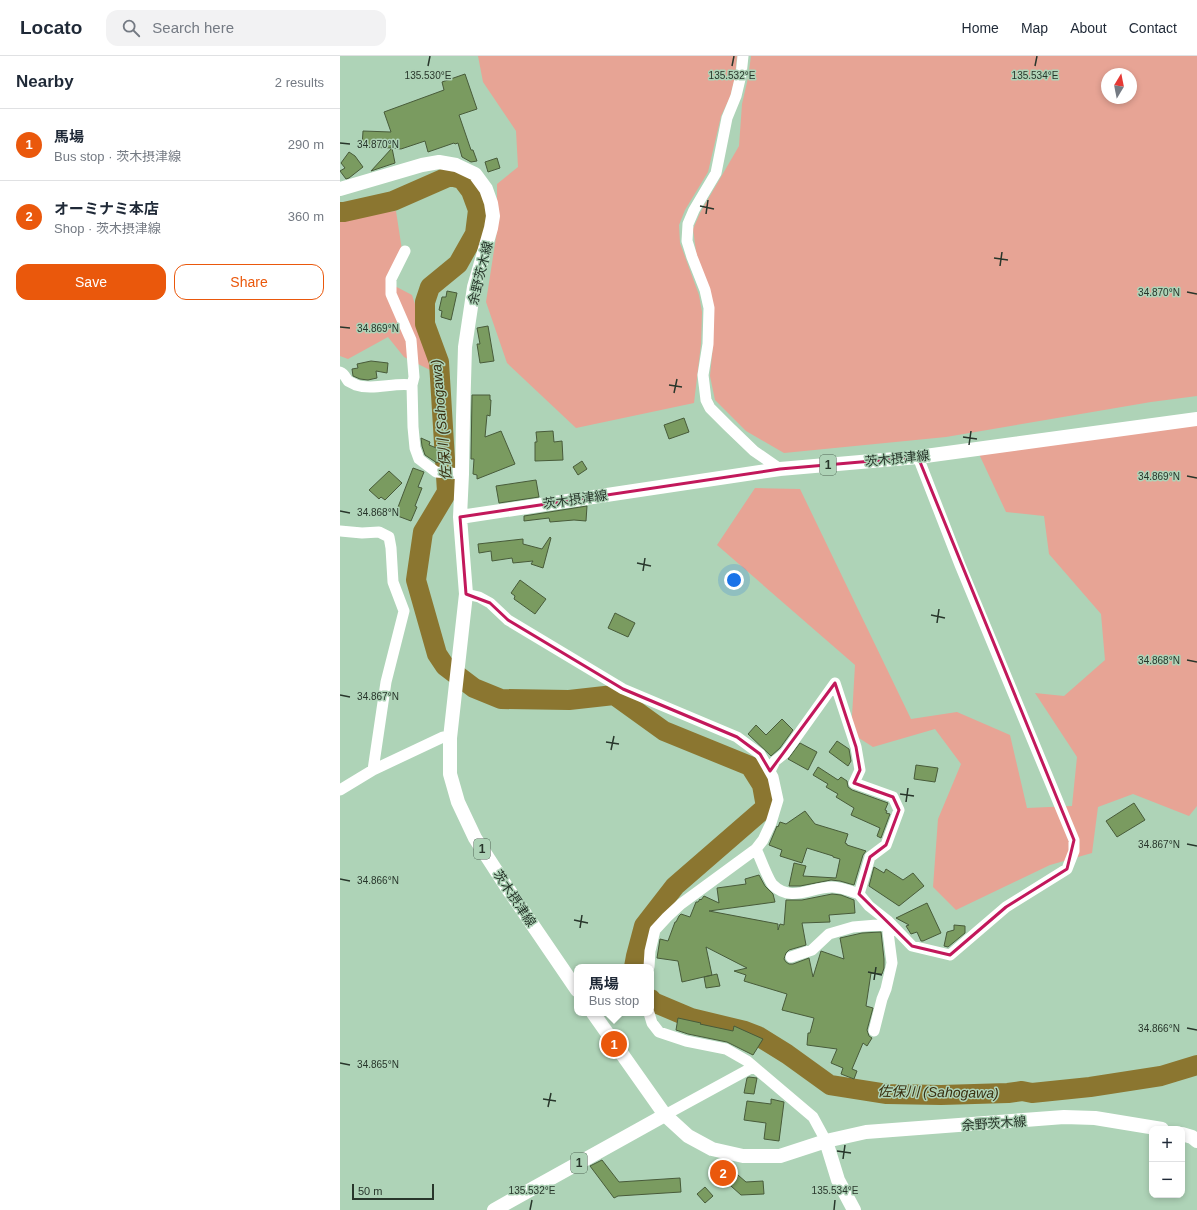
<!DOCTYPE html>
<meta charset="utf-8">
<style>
body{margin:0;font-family:Arial,"Noto Sans JP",sans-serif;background:#f2f2f3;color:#1f2937}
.controls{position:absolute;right:12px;bottom:12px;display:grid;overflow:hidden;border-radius:8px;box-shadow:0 2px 6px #0003}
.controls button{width:36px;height:36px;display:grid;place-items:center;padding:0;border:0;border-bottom:1px solid #e0e1e3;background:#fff;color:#1f2937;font:20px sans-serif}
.compass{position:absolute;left:761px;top:12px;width:36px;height:36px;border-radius:50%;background:#fff;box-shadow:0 2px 6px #0003;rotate:10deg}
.scale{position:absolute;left:12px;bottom:10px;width:82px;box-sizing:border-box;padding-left:4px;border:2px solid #28362b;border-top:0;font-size:11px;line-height:14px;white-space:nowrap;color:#28362b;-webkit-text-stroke:3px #aed3b7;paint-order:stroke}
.you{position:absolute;left:394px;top:524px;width:14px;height:14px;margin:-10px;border:3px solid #fff;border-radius:50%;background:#1a73e8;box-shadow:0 0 0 6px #1a73e833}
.badge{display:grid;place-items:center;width:26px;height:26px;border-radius:50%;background:#ea580c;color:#fff;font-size:13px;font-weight:700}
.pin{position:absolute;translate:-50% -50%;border:2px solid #fff;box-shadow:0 1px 4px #0006}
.popup{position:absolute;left:234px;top:908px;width:80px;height:52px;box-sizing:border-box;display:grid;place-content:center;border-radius:8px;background:#fff;filter:drop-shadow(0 1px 3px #0005);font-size:13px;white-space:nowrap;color:#747a83}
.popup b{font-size:15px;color:#1f2937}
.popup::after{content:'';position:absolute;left:50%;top:100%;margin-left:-8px;border:8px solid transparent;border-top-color:#fff}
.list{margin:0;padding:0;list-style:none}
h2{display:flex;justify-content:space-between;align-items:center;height:52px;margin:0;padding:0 16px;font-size:17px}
h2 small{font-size:13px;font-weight:400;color:#747a83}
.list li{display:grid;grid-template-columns:26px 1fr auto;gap:12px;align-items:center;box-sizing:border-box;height:72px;padding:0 16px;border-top:1px solid #e0e1e3}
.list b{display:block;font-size:15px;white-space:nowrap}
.list p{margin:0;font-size:13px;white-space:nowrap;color:#747a83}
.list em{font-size:13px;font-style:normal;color:#747a83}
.actions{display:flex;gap:8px;padding:12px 16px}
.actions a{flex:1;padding:9px 0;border:1px solid #ea580c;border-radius:12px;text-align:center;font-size:14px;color:#ea580c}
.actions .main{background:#ea580c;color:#fff}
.icon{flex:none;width:22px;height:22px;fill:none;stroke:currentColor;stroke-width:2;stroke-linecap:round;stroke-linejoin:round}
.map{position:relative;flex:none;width:857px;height:1154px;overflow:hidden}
header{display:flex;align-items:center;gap:24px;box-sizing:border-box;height:56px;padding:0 20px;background:#fff;border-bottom:1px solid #e0e1e3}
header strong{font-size:19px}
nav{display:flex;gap:22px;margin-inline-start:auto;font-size:14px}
.search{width:280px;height:36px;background:#f2f2f3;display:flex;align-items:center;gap:10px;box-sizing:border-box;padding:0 14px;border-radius:12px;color:#747a83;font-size:15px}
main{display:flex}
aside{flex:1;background:#fff}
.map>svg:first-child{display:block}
.green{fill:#e7a495;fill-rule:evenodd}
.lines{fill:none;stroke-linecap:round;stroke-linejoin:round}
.river{stroke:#8b7630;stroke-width:20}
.building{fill:#7a9b60;stroke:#485b3a}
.minor{stroke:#fff;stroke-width:11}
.major{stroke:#fff;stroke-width:14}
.marked{fill:none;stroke:#c2185b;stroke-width:3;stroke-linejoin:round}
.ticks{fill:none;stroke:#28362b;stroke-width:1.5}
.labels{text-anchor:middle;stroke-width:3;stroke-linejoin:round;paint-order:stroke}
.shield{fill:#aed3b7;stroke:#506555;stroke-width:1}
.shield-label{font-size:12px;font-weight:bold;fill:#28362b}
.street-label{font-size:13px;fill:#28362b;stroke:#aed3b7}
.water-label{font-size:14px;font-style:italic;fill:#392f10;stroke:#aed3b7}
.ticks-label{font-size:10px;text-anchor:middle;fill:#28362b;stroke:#aed3b7;stroke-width:3;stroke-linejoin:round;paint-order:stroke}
</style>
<header>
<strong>Locato</strong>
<div class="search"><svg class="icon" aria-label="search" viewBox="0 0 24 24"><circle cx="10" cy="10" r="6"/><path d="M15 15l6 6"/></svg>Search here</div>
<nav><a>Home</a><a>Map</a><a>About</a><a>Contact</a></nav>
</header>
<main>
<aside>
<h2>Nearby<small>2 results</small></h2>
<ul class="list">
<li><span class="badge">1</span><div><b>馬場</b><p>Bus stop · 茨木摂津線</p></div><em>290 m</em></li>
<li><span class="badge">2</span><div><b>オーミナミ本店</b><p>Shop · 茨木摂津線</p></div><em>360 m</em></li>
</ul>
<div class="actions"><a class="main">Save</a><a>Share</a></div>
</aside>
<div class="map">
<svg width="857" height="1154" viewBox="0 0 857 1154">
<rect width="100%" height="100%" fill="#aed3b7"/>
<path class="green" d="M138,0H397L395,21L390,41L381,60L368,116L345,154L339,169L340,187L359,239L362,256L361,288L354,347L236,372L167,307L146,246L157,175V128L178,111L176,75L143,26Z
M411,0H857V340L811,346L606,381L444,397L406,375L375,344L370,320L373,289L357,203L353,173L360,157L399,90L402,48L408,22ZM767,18H791V42H767Z
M56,155L62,194L49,227L72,239L98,318L64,301L48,281L8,303L0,300V161Z
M857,367V750L849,760L793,738L758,751L752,797L710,809L616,854L593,831L598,763L621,708L595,673L533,691L511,677L515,609L377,489L415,432L460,433L571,663L617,656L670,679L687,752L732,750L737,701L695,637L724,640L765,604L761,558L709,498L704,460L666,456L639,398Z"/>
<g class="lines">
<path class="river" d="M0,156H4L53,145L110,120L122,123L131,135L138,154L135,178L118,208L90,231L85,246V268L99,306L107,436L83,476L76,524L97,598L105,610L134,632L161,643L229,644L274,639L324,675L410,710L422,729L426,751L335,830L304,870L296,900L294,911
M311,943L313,946L351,962L405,975L418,980L447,998L490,1029L547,1038L601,1039L668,1037L682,1035L692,1037L750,1031L821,1020L857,1009"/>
</g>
<path class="building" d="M125,18L137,53L119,59L131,94H133L137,105L131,106L122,101L118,87L115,88L114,87L88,96L85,85L61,93L52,92L55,107L31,115L52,92L22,91L23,75L51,76L44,56L104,34L102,26Z
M9,96L15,100L23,111L9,122L6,123L0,115L5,112L1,107Z
M157,102L160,112L148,116L145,106Z
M107,235L117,237L111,264L101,261L102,255L99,254L102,241H106Z
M148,270L154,305L140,307L137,288H140L137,272Z
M31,305L48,307L47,317L36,315L37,322L28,324L20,323L13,320L12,313L18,312L17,308Z
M132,339H150V344H151L150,360L147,359L145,381L161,375L175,408L137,423V419L133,418L134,403H131Z
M344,362L349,376L329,383L324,369Z
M213,375L214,386L222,385L223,404L195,405V386H197L196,376Z
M81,382L90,386L89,389L99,393L100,398L97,407L85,399L82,390Z
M242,405L247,413L238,419L233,411Z
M73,412L84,416L78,431L82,432L75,450L77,451L71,465L55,459Z
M49,415L62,427L45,444L41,441L39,443L29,434Z
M196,424L199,441L159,447L156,430Z
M247,450L246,465L234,464L210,466L209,462L184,465V460Z
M210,481L211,482L203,512L191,508L193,505L173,507L172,502L152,505L151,495L139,497L138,488L183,483V488L202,493Z
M180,524L206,543L195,558L174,543L175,540L171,537Z
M275,557L295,567L288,581L268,572Z
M442,663L453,674L440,692L431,700L408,678L416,669L426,679Z
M497,685L509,693L511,705L508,710L489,696Z
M460,687L477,696L468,714L448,703Z
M576,709L598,712L595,726L574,723Z
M478,711L498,724L501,721L507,725L508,731L512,734L548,747L545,754L547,755L546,757L550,758L541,782L537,780L540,772L511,759L514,752L496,741L498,738L486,731L488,728L473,719Z
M794,747L805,764L777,781L766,765Z
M465,755L475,768L508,778L505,787L507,788V789L526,795L523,799L514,829L500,825L491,824L460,830H449L454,807L466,810L463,820L496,822L500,803L493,801V800L467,792L462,807L440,800L442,794L429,789L437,770L438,771L440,766L446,768Z
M534,811L544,817L546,813L563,824L573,817L584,830L559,850L529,830Z
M419,819L425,830L433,838L435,846L369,855L438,868V874L440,868L444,869L446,844H462L492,838L501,839L514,844L515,857L489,859L490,866L462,867L466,889L449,894L446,897L444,903L446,906L449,908H453L469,902L473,921L481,895L504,903L500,882L522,877L541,876L544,903V912L542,918L531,917L526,950L533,952L527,974L529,980L532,982L527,990L523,987L512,1013L517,1015L514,1023L501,1018L503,1012L491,1007L497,993L467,989L468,977H470L474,962L442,954L447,938L404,925L406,919L394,915L407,912L366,891L372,919L342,926L338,905L317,902L320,883L328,885L335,866H336L339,860L341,858L350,861L356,846H358L360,843L361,844L364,840L379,847L377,832L406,828L405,823Z
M587,847L601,877L583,885H581L577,876L571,878L566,870L569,869L556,862Z
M614,869L625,870V877L608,891L604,890L607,876L614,874Z
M377,918L380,930L366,932L364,921Z
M338,962L361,967L360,968L393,975L394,970L423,983L413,999L387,986L348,978L336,974Z
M409,1021L417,1022L414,1038L404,1037L407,1022Z
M431,1043L444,1046L439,1085L424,1083L426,1067L404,1064L407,1045L431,1048Z
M262,1104L279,1126L340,1122L341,1136L278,1140L274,1142L250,1110Z
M391,1113L406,1126L423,1125L424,1138L401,1139L382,1122Z
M365,1131L373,1140L365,1147L357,1138Z"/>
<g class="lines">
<path class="minor" d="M403,0L401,19L396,40L387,62L376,117L354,154L348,168L347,185L352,201L365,234L369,252L368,288L363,319L366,344L370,352L388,370L414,395L440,413
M65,195L51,223V238L71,284L74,321L72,329L73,371L75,392L79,403L96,416L122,418
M0,316C5,318 5,321 8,325C10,326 14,328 16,329C33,335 54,326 72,329
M0,475L22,477L39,476L49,481L51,492L53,526L64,555L46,626L33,714
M126,538L139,541L150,547L168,564L283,633L397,681L420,698L433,721L438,744L431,767L423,784L416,793L341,848L327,861L315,874L310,895L309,911
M430,715L435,705L445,697L495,627L516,691L520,714L514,727L553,741L559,754L546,789L530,801L519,838L529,850L548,865L572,890L610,899L666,851L727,813L734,795V784L620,509L578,401
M0,734L33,714L103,681L110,682
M416,793C420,801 428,824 433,829C451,847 471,831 492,831C501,831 511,835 519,838
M451,901L472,894L489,878L513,871L549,868
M309,957L312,967L319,976L346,985L386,993L407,1005L473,1061L486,1085
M534,975L542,943L546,933L552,907L548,876V865
M325,1059L413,1011"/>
<path class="major" d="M0,133L82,109L99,106L116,109L135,118L146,133L151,147L153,160L151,172L134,231L125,291L123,361L122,418L120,461L126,538L110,682V718L118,746L135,782L166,830L237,934
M120,461L440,413L578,401L857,363
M253,957L325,1059L348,1080L372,1093L403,1100H440L486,1085L526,1076L724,1061L755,1062L822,1073
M842,1078L852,1081L857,1085
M486,1085L498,1124L514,1154
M154,1154L325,1059"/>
</g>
<path class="marked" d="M578,401L734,784L727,813L666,851L610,899L572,890L519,838L530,801L546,789L559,754L553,741L514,727L520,714L516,691L495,627L430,715L420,698L397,681L283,633L168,564L150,547L126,538L120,461L440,413Z"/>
<path class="ticks" d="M88,10L90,0M392,10L394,0M695,10L697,0M0,87L10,88M360,150L374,153M366,158L368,144M654,202L668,204M660,210L662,196M847,236L857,238M0,271L10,272M329,329L342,331M334,337L337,323M623,381L637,383M629,389L631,375M847,420L857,422M0,455L10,457M297,507L311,510M303,515L305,502M591,559L605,562M597,567L599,553M847,604L857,606M0,639L10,641M266,686L279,688M271,694L274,680M560,738L574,740M566,746L568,732M847,788L857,790M0,823L10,825M234,864L248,867M240,872L242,859M528,916L542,919M534,924L536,911M847,972L857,974M0,1007L10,1009M203,1043L216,1045M208,1051L211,1037M497,1095L511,1097M503,1103L505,1089M190,1154L192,1144M494,1154L495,1144"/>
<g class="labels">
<g class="shield">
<rect x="480" y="399" width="16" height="20" rx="3"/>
<rect x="134" y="783" width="16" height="20" rx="3"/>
<rect x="231" y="1097" width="16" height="20" rx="3"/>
</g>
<g class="shield-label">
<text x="488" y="413">1</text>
<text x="142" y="797">1</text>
<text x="239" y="1111">1</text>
</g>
<g class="street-label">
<text transform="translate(140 217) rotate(-76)" y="5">余野茨木線</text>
<text transform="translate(557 402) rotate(-6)" y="5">茨木摂津線</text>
<text transform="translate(235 443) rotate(-8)" y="5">茨木摂津線</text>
<text transform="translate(175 842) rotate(56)" y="5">茨木摂津線</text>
<text transform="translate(654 1067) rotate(-4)" y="5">余野茨木線</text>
</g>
<g class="water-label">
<text transform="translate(101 364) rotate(-95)" y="5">佐保川 (Sahogawa)</text>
<text transform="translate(598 1036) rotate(1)" y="5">佐保川 (Sahogawa)</text>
</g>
</g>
<g class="ticks-label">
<text x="88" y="23">135.530°E</text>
<text x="392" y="23">135.532°E</text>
<text x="695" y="23">135.534°E</text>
<text x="38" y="92">34.870°N</text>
<text x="819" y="240">34.870°N</text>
<text x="38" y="276">34.869°N</text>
<text x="819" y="424">34.869°N</text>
<text x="38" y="460">34.868°N</text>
<text x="819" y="608">34.868°N</text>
<text x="38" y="644">34.867°N</text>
<text x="819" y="792">34.867°N</text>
<text x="38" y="828">34.866°N</text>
<text x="819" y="976">34.866°N</text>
<text x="38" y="1012">34.865°N</text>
<text x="192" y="1138">135.532°E</text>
<text x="495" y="1138">135.534°E</text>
</g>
</svg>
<div class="controls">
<button>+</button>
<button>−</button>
</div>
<svg class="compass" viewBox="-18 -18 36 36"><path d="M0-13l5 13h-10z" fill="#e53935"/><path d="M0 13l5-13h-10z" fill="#747a83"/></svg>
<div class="scale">50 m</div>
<div class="you"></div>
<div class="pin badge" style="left:274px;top:988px">1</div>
<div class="popup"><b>馬場</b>Bus stop</div>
<div class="pin badge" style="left:383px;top:1117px">2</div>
</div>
</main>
